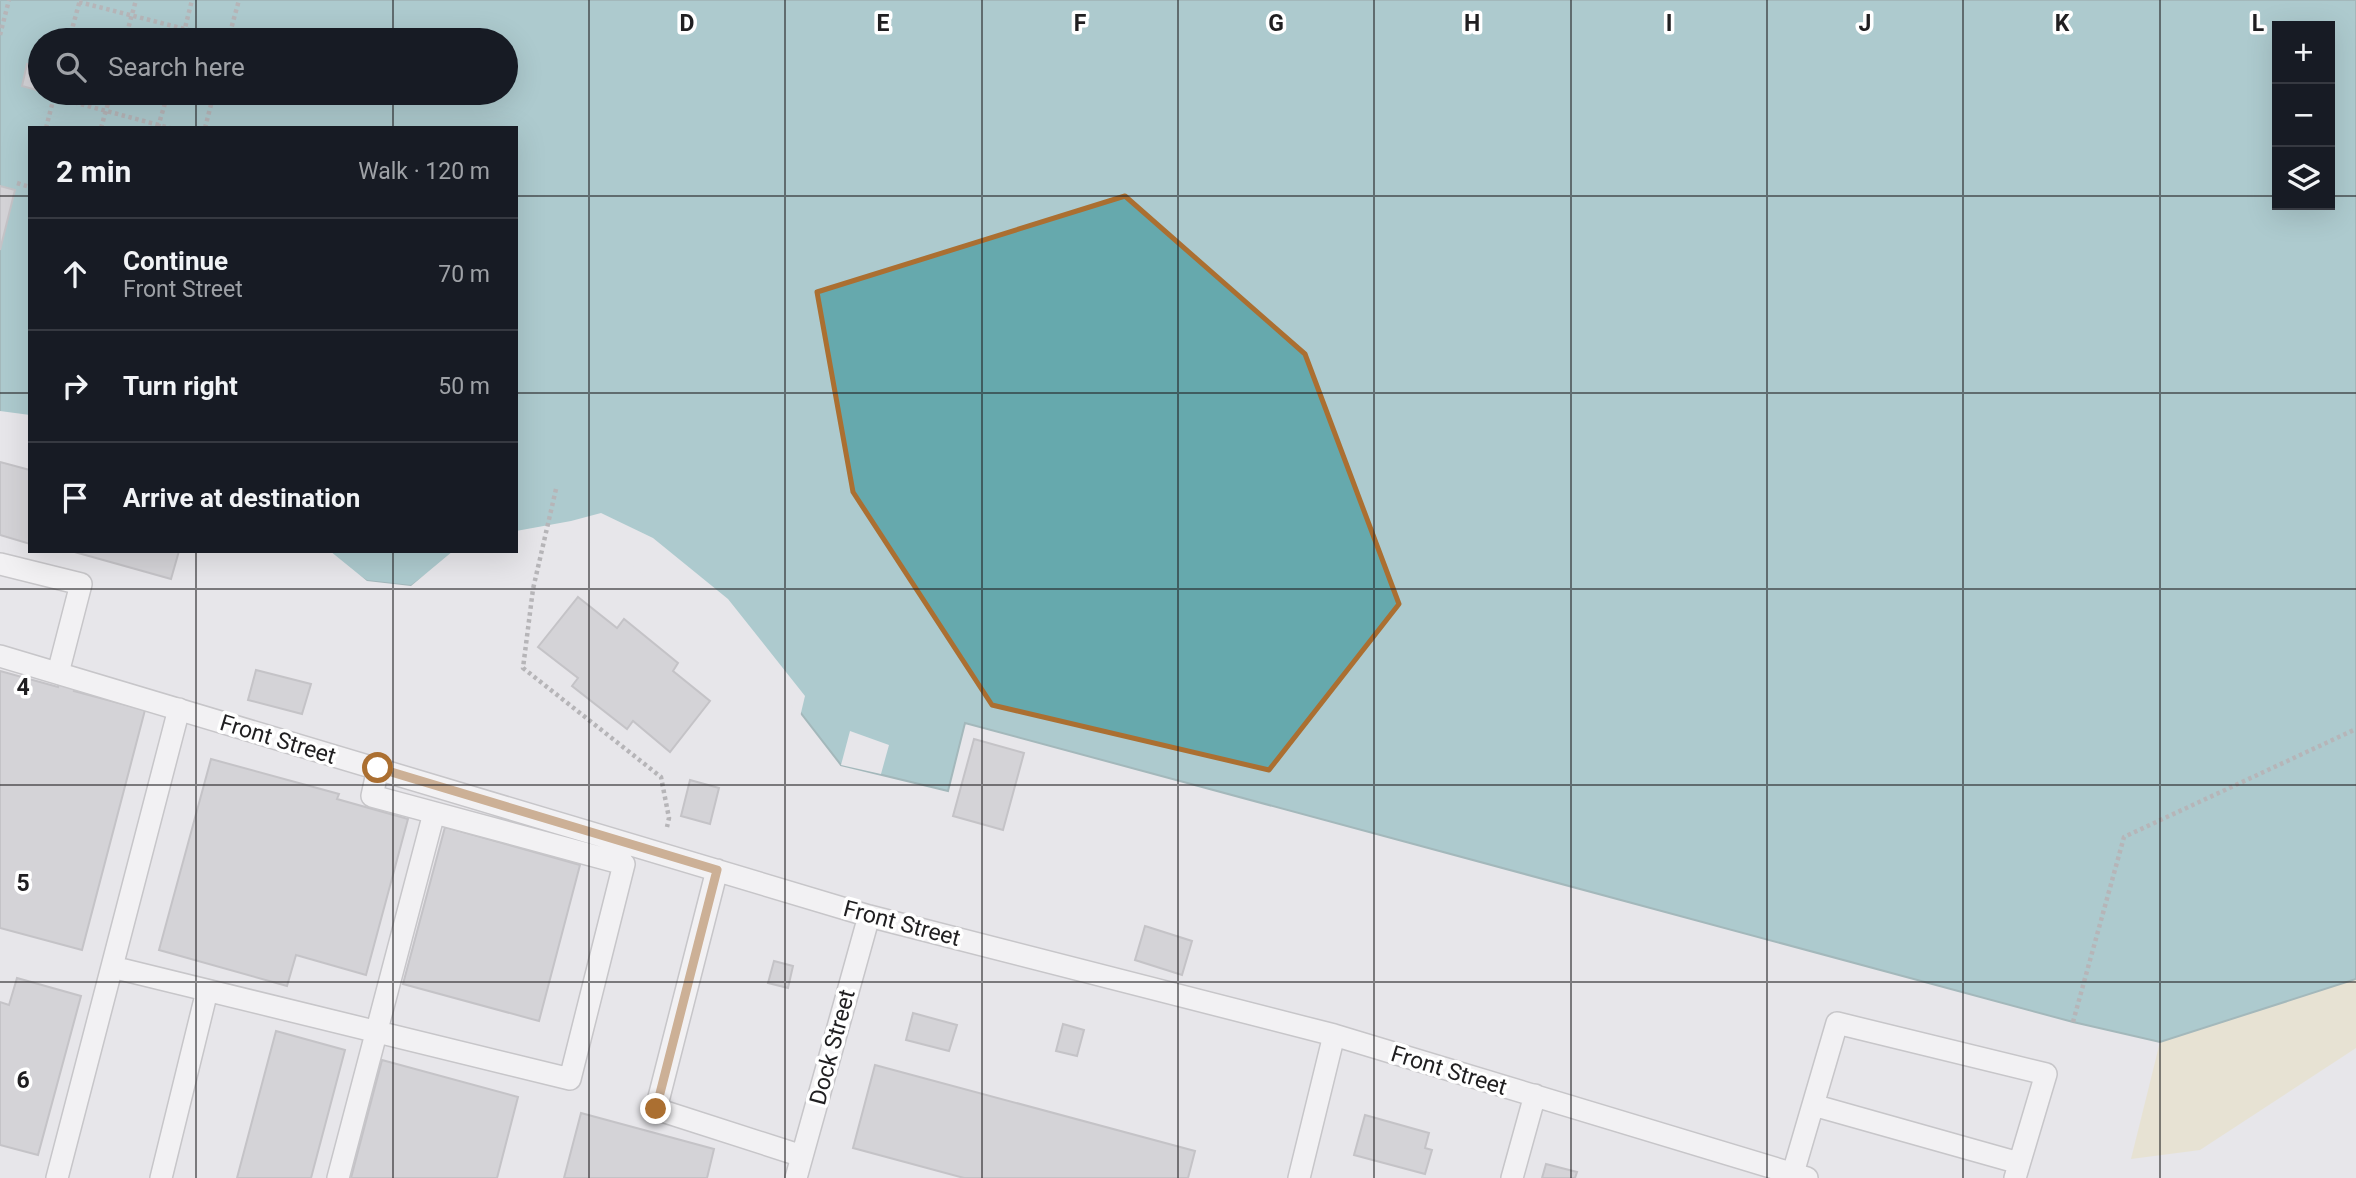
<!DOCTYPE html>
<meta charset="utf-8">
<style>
body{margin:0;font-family:Roboto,sans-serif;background:#20242c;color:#f1f3f6}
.controls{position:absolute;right:21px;top:21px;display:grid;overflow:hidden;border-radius:0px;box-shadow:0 7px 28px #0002}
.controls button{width:63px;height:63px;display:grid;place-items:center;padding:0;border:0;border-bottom:2px solid #363941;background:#171b24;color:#f1f3f6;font:35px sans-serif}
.stop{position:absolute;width:21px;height:21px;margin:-16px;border:5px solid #ab6f31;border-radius:50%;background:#fff}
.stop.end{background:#ab6f31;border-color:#fff;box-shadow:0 2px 7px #0008}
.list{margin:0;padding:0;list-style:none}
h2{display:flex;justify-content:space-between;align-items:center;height:91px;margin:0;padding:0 28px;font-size:30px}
h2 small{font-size:23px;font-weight:400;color:#9ea1a6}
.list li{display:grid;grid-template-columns:46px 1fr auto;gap:21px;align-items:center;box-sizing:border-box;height:112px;padding:0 28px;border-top:2px solid #363941}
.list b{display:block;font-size:26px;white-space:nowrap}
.list p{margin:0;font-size:23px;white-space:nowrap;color:#9ea1a6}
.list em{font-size:23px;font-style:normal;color:#9ea1a6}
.icon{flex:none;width:38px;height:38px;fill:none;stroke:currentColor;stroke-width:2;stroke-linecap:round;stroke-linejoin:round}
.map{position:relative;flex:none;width:2356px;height:1178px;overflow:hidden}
.search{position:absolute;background:#171b24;box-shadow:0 7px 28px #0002;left:28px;top:28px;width:490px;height:77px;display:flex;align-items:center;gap:18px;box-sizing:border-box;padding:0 24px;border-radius:38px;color:#9ea1a6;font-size:26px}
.panel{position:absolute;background:#171b24;box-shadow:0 7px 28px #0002;left:28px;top:126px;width:490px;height:427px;border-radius:0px}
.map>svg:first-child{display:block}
.sand{fill:#e7deb8}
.water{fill:#66a9ad;stroke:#518083;stroke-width:2;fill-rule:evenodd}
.pier{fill:#e7e6ea}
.building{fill:#bcbcc0;stroke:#9a999d;stroke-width:2}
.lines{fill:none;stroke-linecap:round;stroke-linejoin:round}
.service-casing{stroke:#9f9fa2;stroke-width:24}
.path{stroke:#7b7a7d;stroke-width:4.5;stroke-dasharray:3.5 3.5;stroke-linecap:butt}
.service{stroke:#fff;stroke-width:21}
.route{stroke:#ab6f31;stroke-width:9}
.marked{fill:none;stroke:#ab6f31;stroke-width:5;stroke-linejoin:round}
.grid{fill:none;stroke:#201f21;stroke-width:2;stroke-opacity:0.55}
.labels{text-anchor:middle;stroke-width:7;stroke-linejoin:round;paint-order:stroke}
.street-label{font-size:23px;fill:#201f21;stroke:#fff}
.grid-label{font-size:23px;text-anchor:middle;font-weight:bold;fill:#201f21;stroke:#fff;stroke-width:7;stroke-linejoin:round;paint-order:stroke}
</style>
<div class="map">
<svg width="2356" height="1178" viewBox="0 0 2356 1178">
<rect width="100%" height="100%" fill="#e7e6ea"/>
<path class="sand" d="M2356,853V1048L2200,1150L2131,1159L2160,1042Z"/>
<path class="water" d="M0,0H2356V979L2160,1042L2073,1022L965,723L948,791L841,765L786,694L608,539L516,538V128H30V431L0,421ZM2277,26H2330V205H2277ZM40,40H506V93H40Z
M318,551H460L411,586L367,581Z"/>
<path class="pier" d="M0,411L30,415V435L0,425Z
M601,513L653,538L728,599L805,696L800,717L784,696L606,543L516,541V531L571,521Z
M315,551H330L367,581L411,586L453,551H464L411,590L365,584Z
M850,731L889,745L881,774L841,765Z"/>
<path class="building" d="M27,64L40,68V91L22,86Z
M0,186L15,190L0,250Z
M0,462L30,470V544L0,535Z
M71,551H179L171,579Z
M578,597L617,628L624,619L678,663L673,671L710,701L670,752L633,721L627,729L572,686L578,678L538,647Z
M256,670L311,684L302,714L248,700Z
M0,671L58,687L59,681L76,686L74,691L145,710L82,950L0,928Z
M974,739L1024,753L1003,830L953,816Z
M211,759L339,794L337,799L408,819L366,975L296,955L287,986L159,950Z
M690,780L719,788L710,824L681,816Z
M445,827L580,865L539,1021L403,984Z
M1145,926L1192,941L1182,975L1135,960Z
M774,961L793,966L788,988L768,983Z
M17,978L81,996L38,1155L0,1145V1002L9,1005Z
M913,1013L957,1025L949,1051L906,1040Z
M1063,1024L1084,1030L1077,1056L1056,1051Z
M276,1031L345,1050L311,1178H237Z
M382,1060L518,1097L497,1178H351Z
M875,1065L1195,1151L1188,1178H964L853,1148Z
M581,1113L714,1149L707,1178H564Z
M1365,1115L1429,1133L1425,1148L1432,1150L1425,1174L1354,1155Z
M1546,1164L1577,1172L1575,1178H1542Z"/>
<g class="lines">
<g class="service-casing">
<path id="service" d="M0,564L81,584L58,673
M0,656L869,916L1334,1035L1807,1178
M717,870L656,1109L802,1156
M112,967L570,1079L624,864L372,796L378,768
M1813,1105L2019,1163
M1793,1173L1837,1023L2046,1074L2015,1178
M57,1178L179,709
M161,1178L207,991
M338,1178L434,813
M796,1178L869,916
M1299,1178L1334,1035
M1512,1178L1535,1095"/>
</g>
<path class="path" d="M79,2L228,40L239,0
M0,35L9,0
M69,40L80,0
M125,40L136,0
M182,40L192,0
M54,97L170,128
M158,127L168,93
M46,128L55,93
M101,128L111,93
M205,128L214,93
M17,183L30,187
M556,489L533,589L523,668L661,777L669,818L667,827
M2073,1022L2124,837L2356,729"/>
<use href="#service" class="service"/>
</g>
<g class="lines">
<path class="route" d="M378,768L717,870L656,1109"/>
</g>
<path d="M0 0H2356V1178H0ZM1125,196L1305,354L1399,604L1269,770L992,705L853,492L817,292Z" fill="#e7e6ea" fill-opacity=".55" fill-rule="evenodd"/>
<path class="marked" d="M1125,196L1305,354L1399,604L1269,770L992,705L853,492L817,292Z"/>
<path class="grid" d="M196,0V40M393,0V40M589,0V1178M785,0V1178M982,0V1178M1178,0V1178M1374,0V1178M1571,0V1178M1767,0V1178M1963,0V1178M2160,0V1178M196,93V128M393,93V128M0,196H30M516,196H2277M2330,196H2356M0,393H30M516,393H2356M196,551V1178M393,551V1178M0,589H2356M0,785H2356M0,982H2356"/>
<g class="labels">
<g class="street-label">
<text transform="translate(278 739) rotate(17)" y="8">Front Street</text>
<text transform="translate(902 923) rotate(15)" y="8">Front Street</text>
<text transform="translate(832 1047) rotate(-75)" y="8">Dock Street</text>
<text transform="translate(1449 1070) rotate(17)" y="8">Front Street</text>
</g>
</g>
<g class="grid-label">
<text x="687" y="31">D</text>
<text x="883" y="31">E</text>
<text x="1080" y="31">F</text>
<text x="1276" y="31">G</text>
<text x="1472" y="31">H</text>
<text x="1669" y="31">I</text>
<text x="1865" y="31">J</text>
<text x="2062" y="31">K</text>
<text x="2258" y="31">L</text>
<text x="23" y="695">4</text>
<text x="23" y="891">5</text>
<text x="23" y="1088">6</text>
</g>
</svg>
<div class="controls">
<button>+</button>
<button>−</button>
<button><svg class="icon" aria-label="layers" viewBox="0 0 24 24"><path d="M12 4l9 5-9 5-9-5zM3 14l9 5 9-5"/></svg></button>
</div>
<div class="stop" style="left:378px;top:768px"></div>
<div class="stop end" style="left:656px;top:1109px"></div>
<div class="search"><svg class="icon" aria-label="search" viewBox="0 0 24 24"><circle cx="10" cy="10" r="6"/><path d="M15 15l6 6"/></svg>Search here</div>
<section class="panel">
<h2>2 min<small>Walk · 120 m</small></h2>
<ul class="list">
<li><svg class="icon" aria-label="ahead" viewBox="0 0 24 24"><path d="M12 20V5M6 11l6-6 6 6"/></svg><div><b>Continue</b><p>Front Street</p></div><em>70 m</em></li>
<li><svg class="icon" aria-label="right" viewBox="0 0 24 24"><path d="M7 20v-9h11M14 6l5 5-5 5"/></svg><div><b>Turn right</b></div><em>50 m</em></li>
<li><svg class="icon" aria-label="arrive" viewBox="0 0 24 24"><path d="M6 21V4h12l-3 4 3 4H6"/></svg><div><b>Arrive at destination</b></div></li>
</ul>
</section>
</div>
